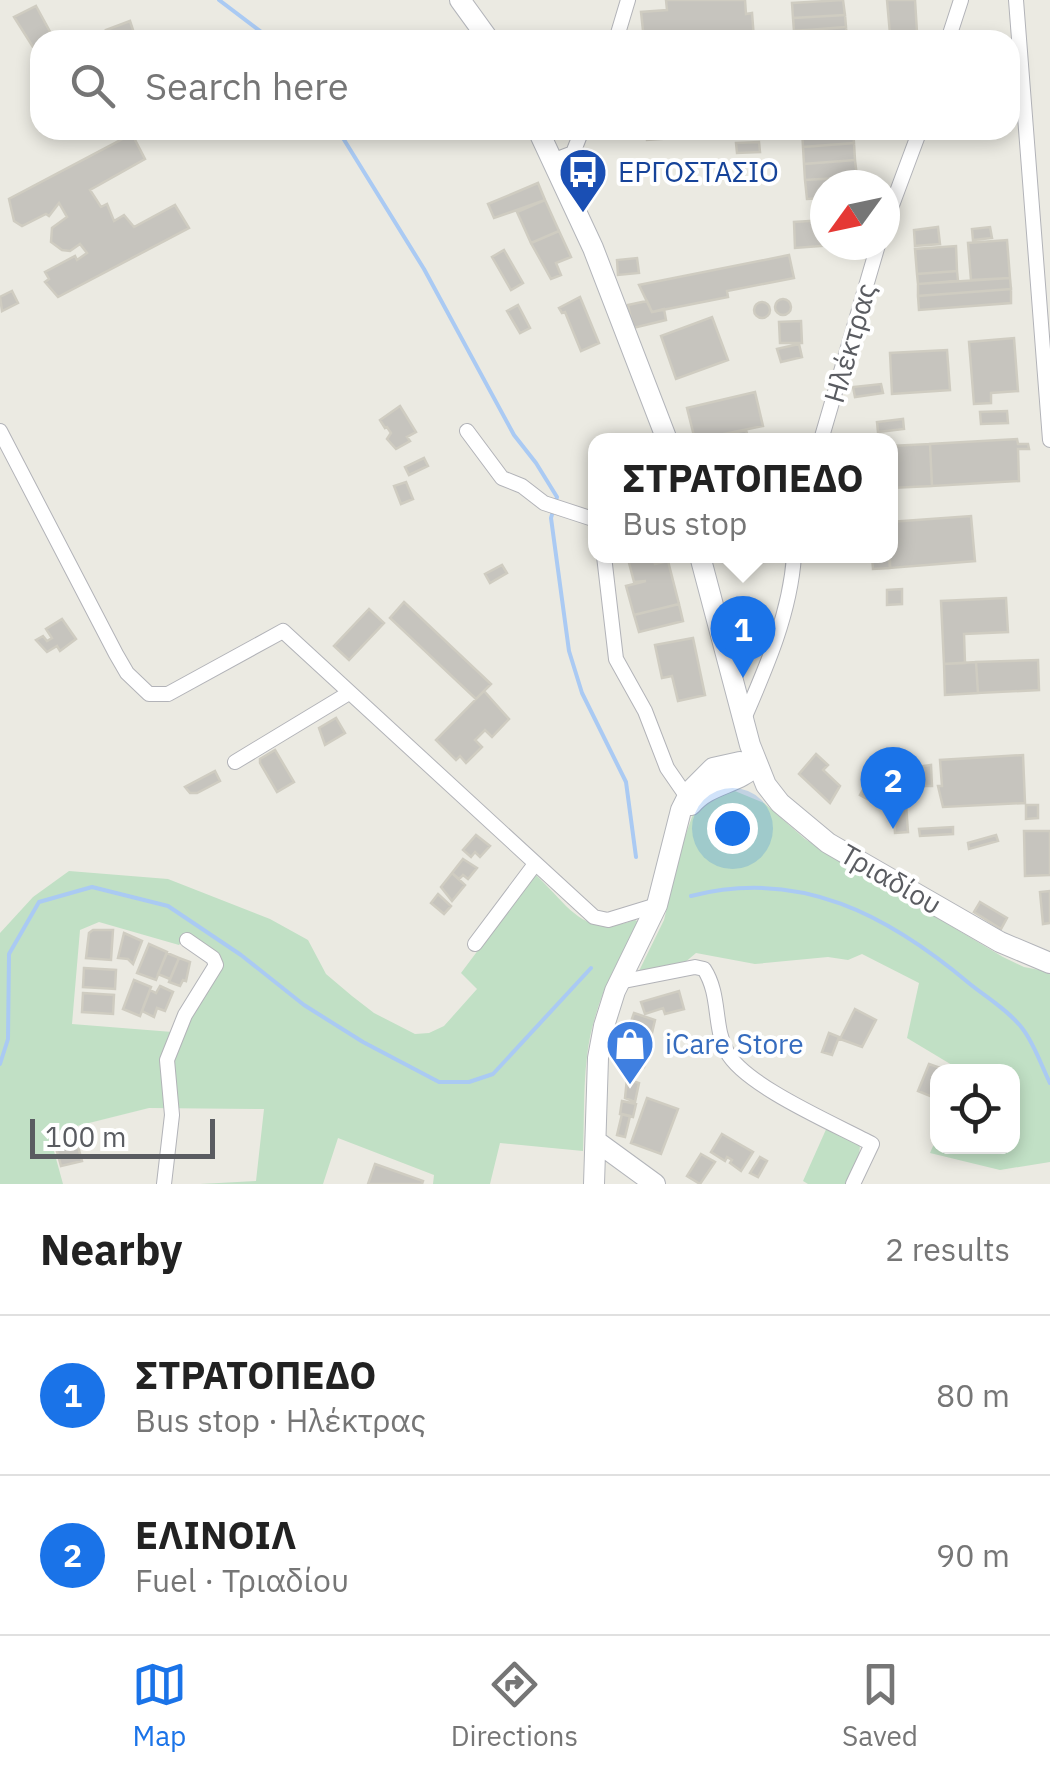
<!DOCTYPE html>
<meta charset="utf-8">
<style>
body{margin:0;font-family:"IBM Plex Sans",sans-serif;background:#f2f2f2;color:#222}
.controls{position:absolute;right:30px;bottom:30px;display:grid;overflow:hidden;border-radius:20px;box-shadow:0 5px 15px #0003}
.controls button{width:90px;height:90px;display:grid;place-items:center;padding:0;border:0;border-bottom:2px solid #e0e0e0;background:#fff;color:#222;font:50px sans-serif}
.compass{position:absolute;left:810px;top:170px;width:90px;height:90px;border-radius:50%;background:#fff;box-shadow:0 5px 15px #0003;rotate:237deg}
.scale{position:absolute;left:30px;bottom:25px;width:185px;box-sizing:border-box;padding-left:10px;border:5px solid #5a5c61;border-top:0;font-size:28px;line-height:35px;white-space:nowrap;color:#5a5c61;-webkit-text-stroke:8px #fff;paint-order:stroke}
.you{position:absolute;left:732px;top:828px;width:35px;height:35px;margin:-25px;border:8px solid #fff;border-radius:50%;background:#1a73e8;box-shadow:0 0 0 15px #1a73e833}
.badge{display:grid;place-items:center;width:65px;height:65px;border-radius:50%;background:#1a73e8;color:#fff;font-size:32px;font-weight:700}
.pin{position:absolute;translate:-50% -82px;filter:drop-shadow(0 2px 5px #0008)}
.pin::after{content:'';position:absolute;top:52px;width:35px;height:30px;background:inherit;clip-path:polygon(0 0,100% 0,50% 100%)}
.popup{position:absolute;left:588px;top:433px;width:310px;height:130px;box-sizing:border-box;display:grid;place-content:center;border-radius:20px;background:#fff;filter:drop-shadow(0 2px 8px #0005);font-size:32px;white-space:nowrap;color:#767676}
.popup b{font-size:38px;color:#222}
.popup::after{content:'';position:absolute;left:50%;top:100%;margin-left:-20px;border:20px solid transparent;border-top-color:#fff}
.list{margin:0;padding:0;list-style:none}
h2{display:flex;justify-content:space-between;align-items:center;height:130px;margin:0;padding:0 40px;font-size:42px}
h2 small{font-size:32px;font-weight:400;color:#767676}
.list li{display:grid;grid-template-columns:65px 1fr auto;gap:30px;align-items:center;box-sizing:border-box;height:160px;padding:0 40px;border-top:2px solid #e0e0e0}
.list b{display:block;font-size:38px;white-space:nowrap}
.list p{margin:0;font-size:32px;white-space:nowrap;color:#767676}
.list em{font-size:32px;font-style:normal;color:#767676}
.icon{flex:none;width:55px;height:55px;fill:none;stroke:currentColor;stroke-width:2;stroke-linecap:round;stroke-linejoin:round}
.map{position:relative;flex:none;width:1050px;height:1184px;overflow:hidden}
.search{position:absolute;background:#fff;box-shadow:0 5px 15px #0003;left:30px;right:30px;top:30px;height:110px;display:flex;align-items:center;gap:25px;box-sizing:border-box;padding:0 35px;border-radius:30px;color:#767676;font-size:38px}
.sheet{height:450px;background:#fff}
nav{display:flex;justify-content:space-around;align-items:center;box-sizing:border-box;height:140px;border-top:2px solid #e0e0e0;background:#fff;font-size:28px;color:#767676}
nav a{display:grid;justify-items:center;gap:5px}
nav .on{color:#1a73e8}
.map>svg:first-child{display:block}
.green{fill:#c1e0c5;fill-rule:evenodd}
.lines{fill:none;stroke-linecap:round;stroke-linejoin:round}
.stream{stroke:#aacaf3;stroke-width:4}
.building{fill:#c6c4be;stroke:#cfccc1;stroke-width:2.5}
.street-casing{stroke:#b2b3b8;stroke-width:16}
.secondary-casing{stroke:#b3b5ba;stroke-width:22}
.street{stroke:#fff;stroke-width:14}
.secondary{stroke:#fff;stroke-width:20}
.labels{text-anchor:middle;stroke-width:8;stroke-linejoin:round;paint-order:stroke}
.transit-label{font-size:28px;fill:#164399;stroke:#fff;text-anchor:start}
.street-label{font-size:28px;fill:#5a5c61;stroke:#fff}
.shop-label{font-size:28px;fill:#366cbe;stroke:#fff;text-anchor:start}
</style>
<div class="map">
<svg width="1050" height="1184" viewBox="0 0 1050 1184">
<rect width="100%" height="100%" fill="#ebeae2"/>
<path class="green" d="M730,789L764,803L805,839L1003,957L1024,967L1050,972V1162L1000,1170L930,1153L937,1137L938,1146H1012V1072L962,1071L907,1038L919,983L862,954L848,960L828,957L755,964L696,953L683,964L639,971L664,920L682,845L692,817L698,807Z
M69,871L168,879L270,919L308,940L326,974L352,996L374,1013L415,1034L429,1033L444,1026L477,989L461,973L535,874C570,907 583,939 635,920L639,922C622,954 603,986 594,1021C582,1062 585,1108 583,1151L500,1143L490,1184H433L434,1175L338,1138L323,1184H200L256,1181L264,1109L149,1108L49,1133L63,1184H0V933L33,897ZM99,922L179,945L186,937L222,964L191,1016L185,1033L72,1024L80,930Z
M828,1125L860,1145L859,1158L847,1184H808L803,1181Z"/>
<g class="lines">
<path class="stream" d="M219,0L272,40
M338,130L424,269L514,435L536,463L557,497L551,518L569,651L582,693L626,782L636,857
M691,896C800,868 888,915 970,984C986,997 1009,1011 1022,1028C1034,1043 1041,1065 1050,1083
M0,1064L8,1039L9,954L39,902L92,887L168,906L241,955L304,1005L363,1042L439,1082H469L493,1074L591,968"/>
</g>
<path class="building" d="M666,0H745L746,14L752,13L754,39L644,40L641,12L667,10Z
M843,0L845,15L793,18L792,3Z
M887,0H915L917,32L890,34Z
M36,6L54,39L40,40V45L33,47L14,17Z
M845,15L846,27L794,31L793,18Z
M130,21L135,36L110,40L106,30Z
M846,27L847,40H795L794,31Z
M646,130H729L730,134L647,140Z
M802,130H853L854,143L803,147Z
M132,134L145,159L90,190L101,207L107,204L114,221L124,215L134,227L175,205L189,228L58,297L45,282L49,279L45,272L75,256L77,260L87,253L80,244L70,251L62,250L51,242L52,228L67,217L59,203L49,216L46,214L22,226L14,221L9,199Z
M759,142L760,152L737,153L736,143Z
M854,143L855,160L804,164L803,147Z
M855,160L857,177L805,180L804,164Z
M857,177V185H825V198L807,199L805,180Z
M538,183L545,200L494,218L488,204Z
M545,200L559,231L531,243L517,212Z
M825,220V245H834L795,248L794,222Z
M938,227L940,244L915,246L914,230Z
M990,227L992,238L973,240L972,229Z
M559,231L571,257L556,263L561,275L551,279L531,243Z
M1007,240L1010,278L971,280L968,243Z
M956,246L957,271L917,274L915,249Z
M504,250L523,283L511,290L492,257Z
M789,255L794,278L727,291L728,297L652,312L639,285Z
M637,258L639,273L618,275L617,260Z
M957,271L958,281L918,284L917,274Z
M1010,278L1011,289L918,296V284Z
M1011,289V303L919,310L918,296Z
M12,291L18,303L2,311L0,297Z
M580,297L599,343L581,351L565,312L562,313L559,308Z
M775 307a8 8 0 1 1 16 0a8 8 0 1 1-16 0Z
M647,301L652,312L664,309L666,320L633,328L628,305Z
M754 310a8 8 0 1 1 16 0a8 8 0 1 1-16 0Z
M518,305L530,328L520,333L507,311Z
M712,317L728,360L676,379L661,336Z
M801,321L802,343H780L779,322Z
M1014,338L1018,391L991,393V403L974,404L969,342Z
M799,344L802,357L781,362L777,349Z
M947,350L950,390L892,394L890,353Z
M881,384L883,393L855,397L853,387Z
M755,392L763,426L695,440L687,408Z
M400,406L416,432L407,437L410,441L396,449L387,439L391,433L387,427L385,428L380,420Z
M1007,411L1008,423L981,424L980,412Z
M903,419L904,429L878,432L877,422Z
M746,430L749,440H703Z
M1017,439L1018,444H1028L1029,449H1018L1019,481L932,486L930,444Z
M930,444L932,486L890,488V446Z
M424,458L428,466L409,475L405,467Z
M406,482L413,499L401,504L394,486Z
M971,516L975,561L890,568V522Z
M641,556H652L655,564L668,561L679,604L634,615L626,586L646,581L634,582L628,559Z
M872,556H889L890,568L873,569Z
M502,565L507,573L490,583L485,574Z
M902,589V604L887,605V590Z
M1006,598L1008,632L964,634L965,663L944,664L941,601Z
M404,602L491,684L476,699L390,618Z
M679,604L683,621L639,632L634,615Z
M369,609L384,623L349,660L334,646Z
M62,619L76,639L60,651L57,646L47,652L36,640L43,636L47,641L52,638L46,629Z
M693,638L705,695L678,701L672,676L662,678L655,645Z
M1038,660L1039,690L978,693L976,662Z
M976,662L978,693L945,695L944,664Z
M484,691L509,719L492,737L485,730L475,740L482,747L466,763L460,756L456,760L436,740Z
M336,718L345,733L325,745L319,728Z
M275,750L294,782L277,792L260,763V759Z
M816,754L828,765L823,770L840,786L830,803L799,774Z
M1023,755L1025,803L943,807L938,786H942L940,760Z
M931,765L932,786H924L923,766Z
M215,771L220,781L197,793H190L185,787Z
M911,778L912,793L901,794L900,779Z
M868,781L890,793L882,807L860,795Z
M906,804L908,832L895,833L893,805Z
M1026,805H1038V818L1026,819Z
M953,827V834L920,836L919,829Z
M1024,831H1050V875L1025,876Z
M476,835L490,846L480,857L475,852L471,857L463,850Z
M996,835L998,841L969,849L968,843Z
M463,859L477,868L468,879L463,875L459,879L452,873Z
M452,873L465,885L452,901L441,887Z
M1050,891V923L1043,924L1040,892Z
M438,894L451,906L444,914L431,903Z
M980,902L1007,918L1001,929L974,912Z
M93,930H113L111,960L86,958L89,933Z
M124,933L142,941L133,964L128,959L118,958Z
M149,944L167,952L156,980L137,973Z
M167,953L179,958L170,979L158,974Z
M179,958L190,962L186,981L183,980L180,986L169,982Z
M84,968L116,970L115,989L83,987Z
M134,980L151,987L140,1016L123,1009Z
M160,986L173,992L165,1011L157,1008L154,1017L142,1011L150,990L156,993Z
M679,991L684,1009L665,1014L663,1008L645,1014L641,1002Z
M83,993L114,995L113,1014L82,1012Z
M855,1009L876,1020L862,1047L840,1039Z
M634,1013L655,1020L644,1067L618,1059Z
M829,1033L839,1037L832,1055L822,1052Z
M929,1064L946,1070L938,1072L935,1098L918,1091Z
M627,1079L639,1083L635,1102L625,1098Z
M647,1098L678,1109L661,1154L631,1143Z
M622,1101L636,1104L633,1117L620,1114Z
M622,1114L630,1116L625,1137L617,1135Z
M722,1134L753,1152L741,1171L730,1163L732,1160L727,1157L725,1161L711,1152Z
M76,1139L82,1161L61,1166L55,1144Z
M701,1154L715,1162L700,1184L687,1176Z
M760,1157L767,1161L758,1177L750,1173Z
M375,1164L423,1181L422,1184H368Z"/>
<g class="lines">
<g class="street-casing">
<path id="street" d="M1016,0L1050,440
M616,40L628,0
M948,40L961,0
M552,161L573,153L582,130
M885,224L920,130
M0,431L116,654L127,673L149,694H168L283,631L594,917L608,920L657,905
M467,431L502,478L522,486L544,503L596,520
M821,440L878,245
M604,556L616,659L645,711L667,768L687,797
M743,721C766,668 790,614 794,556
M235,762L349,693
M475,944L535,864
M619,982L695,967L704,969C721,995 713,1027 727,1052C745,1086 837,1125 872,1144L853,1184
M164,1184L172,1115L167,1060L185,1015L216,965L213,958L187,940"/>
</g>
<g class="secondary-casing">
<path id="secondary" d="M460,0L489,40
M538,130L593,248L667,440
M700,556L750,745L766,785L780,803L828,843L1000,942L1050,963
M691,805C709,783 739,784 756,765
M596,1141L655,1184
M594,1184L598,1058L604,1026L615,991L657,905L681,810L691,790L713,768L740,762L756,765"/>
</g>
<use href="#street" class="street"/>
<use href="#secondary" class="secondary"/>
</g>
<defs>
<g id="bus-pin" transform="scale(2.5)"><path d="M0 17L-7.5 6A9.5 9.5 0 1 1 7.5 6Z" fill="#1a4fb4" stroke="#fff"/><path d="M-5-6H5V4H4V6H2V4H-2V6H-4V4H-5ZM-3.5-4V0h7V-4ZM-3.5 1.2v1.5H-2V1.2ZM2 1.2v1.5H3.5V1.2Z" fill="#fff"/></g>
<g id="shop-pin" transform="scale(2.5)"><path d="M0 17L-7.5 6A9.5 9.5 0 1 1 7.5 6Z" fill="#3f7fe0" stroke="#fff"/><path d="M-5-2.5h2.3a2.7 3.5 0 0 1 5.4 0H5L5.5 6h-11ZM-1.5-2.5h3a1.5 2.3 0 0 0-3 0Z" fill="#fff"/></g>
</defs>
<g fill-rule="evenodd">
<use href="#bus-pin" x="583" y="172"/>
<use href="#shop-pin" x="630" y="1044"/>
</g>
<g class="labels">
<g class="transit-label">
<text x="618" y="182">ΕΡΓΟΣΤΑΣΙΟ</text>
</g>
<g class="street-label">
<text transform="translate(850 343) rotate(-74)" y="10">Ηλέκτρας</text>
<text transform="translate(891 879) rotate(30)" y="10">Τριαδίου</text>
</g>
<g class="shop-label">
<text x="665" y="1054">iCare Store</text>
</g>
</g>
</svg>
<div class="controls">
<button><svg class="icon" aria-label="locate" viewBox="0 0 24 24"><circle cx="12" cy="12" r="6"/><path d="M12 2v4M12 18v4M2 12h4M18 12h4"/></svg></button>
</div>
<svg class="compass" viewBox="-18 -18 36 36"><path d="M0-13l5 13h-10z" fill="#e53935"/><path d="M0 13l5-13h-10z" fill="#767676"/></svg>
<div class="scale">100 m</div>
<div class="you"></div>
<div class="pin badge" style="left:743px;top:678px">1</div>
<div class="popup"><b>ΣΤΡΑΤΟΠΕΔΟ</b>Bus stop</div>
<div class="pin badge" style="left:893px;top:829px">2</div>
<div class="search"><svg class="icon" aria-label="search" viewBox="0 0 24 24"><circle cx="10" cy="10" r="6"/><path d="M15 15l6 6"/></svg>Search here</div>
</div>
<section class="sheet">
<h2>Nearby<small>2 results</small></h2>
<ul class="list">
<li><span class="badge">1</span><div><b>ΣΤΡΑΤΟΠΕΔΟ</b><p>Bus stop · Ηλέκτρας</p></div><em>80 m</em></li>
<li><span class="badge">2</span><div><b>ΕΛΙΝΟΙΛ</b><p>Fuel · Τριαδίου</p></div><em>90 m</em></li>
</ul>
</section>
<nav>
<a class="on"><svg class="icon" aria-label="map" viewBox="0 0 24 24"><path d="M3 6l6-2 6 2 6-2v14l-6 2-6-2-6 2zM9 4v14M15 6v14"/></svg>Map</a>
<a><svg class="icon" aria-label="directions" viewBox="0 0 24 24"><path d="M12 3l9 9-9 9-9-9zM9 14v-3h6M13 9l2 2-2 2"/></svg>Directions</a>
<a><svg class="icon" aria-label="saved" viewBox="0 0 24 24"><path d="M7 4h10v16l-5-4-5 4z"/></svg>Saved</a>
</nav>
